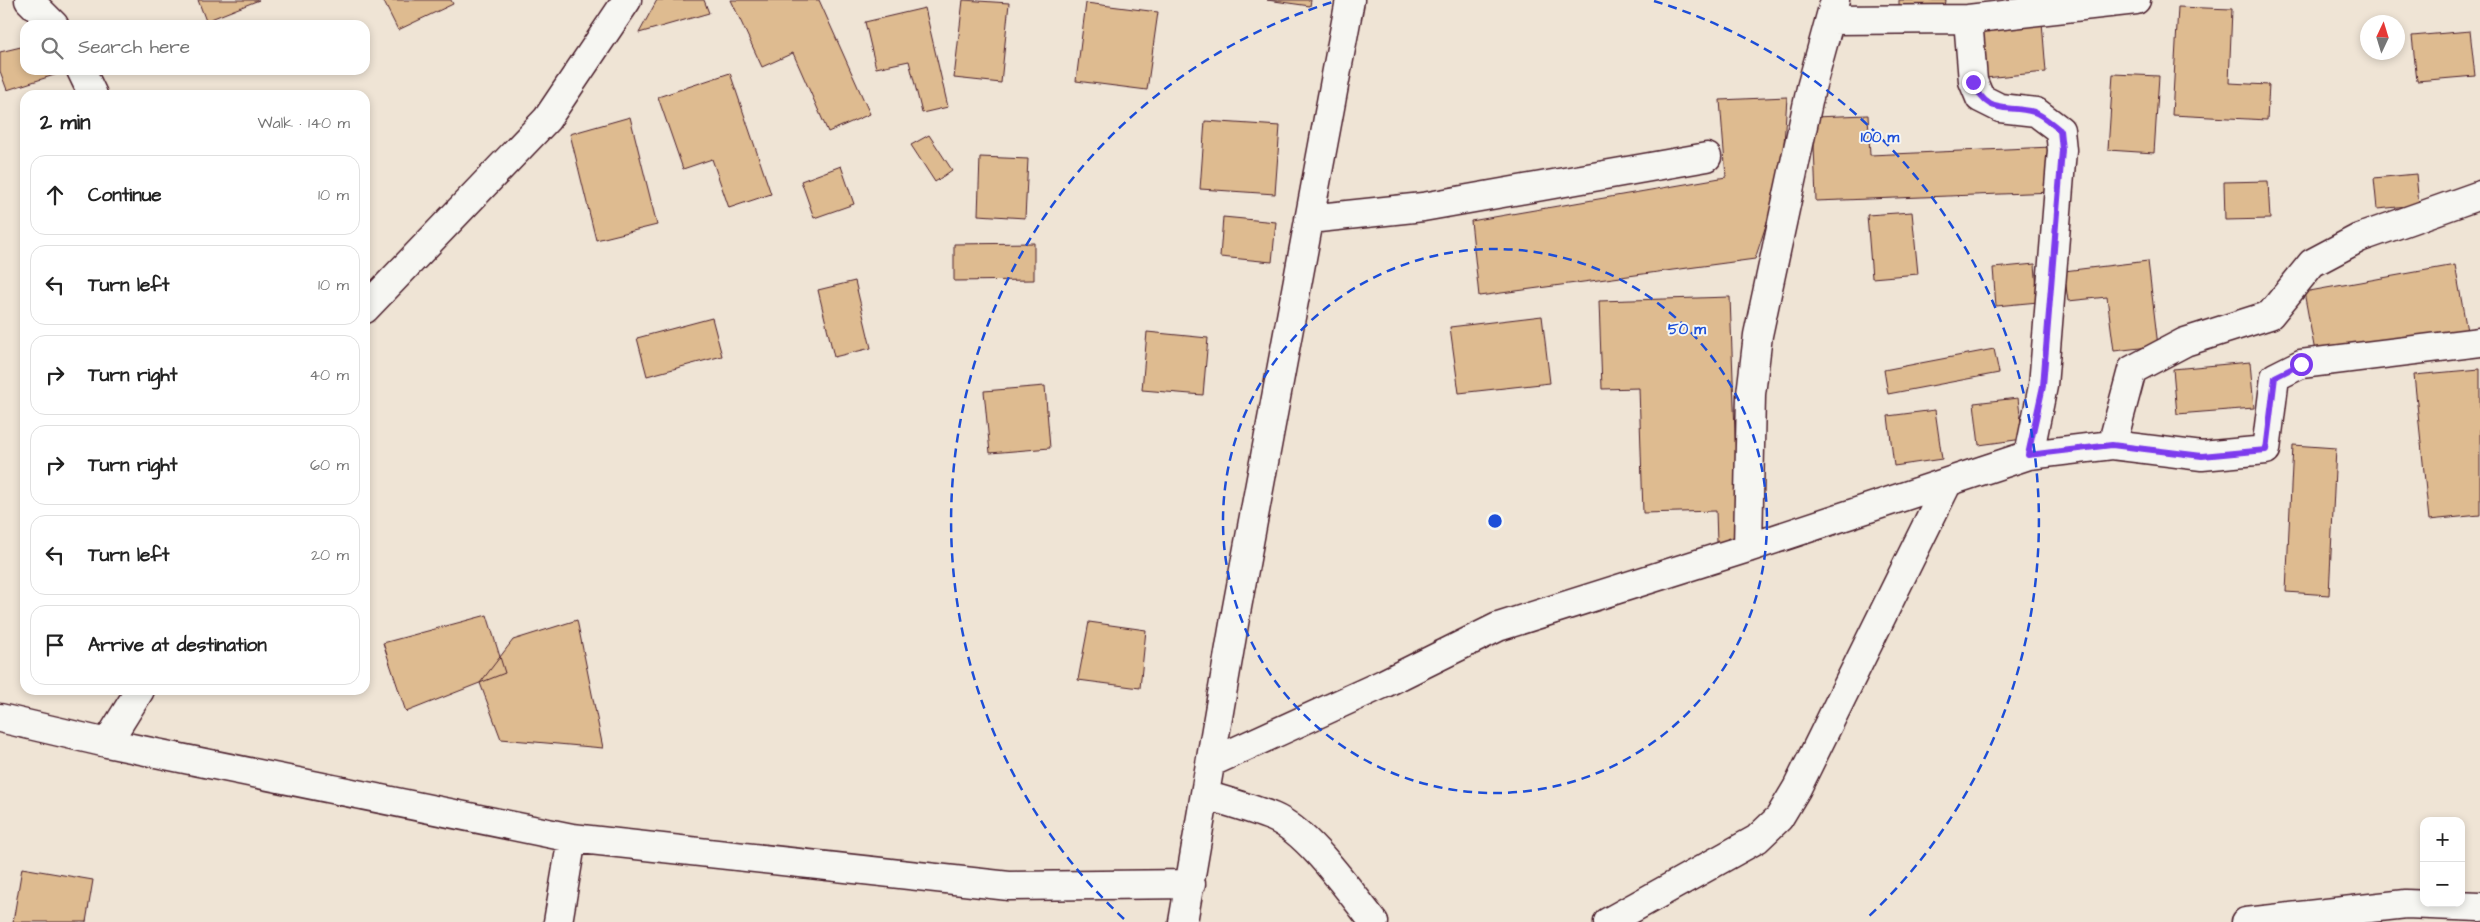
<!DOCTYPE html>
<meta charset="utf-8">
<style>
body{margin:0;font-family:"Architects Daughter",sans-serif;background:#f6f6f6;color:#222}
.controls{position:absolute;right:15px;bottom:15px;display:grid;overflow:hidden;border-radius:10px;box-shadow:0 2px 8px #0003}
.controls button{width:45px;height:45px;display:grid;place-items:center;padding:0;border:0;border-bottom:1px solid #e0e0e0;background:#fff;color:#222;font:25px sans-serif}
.compass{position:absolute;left:2360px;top:15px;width:45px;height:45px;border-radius:50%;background:#fff;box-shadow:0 2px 8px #0003;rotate:4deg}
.stop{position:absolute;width:15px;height:15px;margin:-11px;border:4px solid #7c3aed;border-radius:50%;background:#fff}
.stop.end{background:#7c3aed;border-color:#fff;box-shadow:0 1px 5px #0008}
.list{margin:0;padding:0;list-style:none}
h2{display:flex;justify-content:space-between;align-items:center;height:65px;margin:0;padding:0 20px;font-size:21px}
h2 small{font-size:16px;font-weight:400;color:#767676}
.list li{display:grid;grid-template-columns:32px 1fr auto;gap:15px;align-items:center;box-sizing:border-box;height:80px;margin:0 10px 10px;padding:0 10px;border:1px solid #e0e0e0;border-radius:15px}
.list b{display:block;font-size:19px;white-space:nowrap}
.list em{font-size:16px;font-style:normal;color:#767676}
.icon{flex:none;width:28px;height:28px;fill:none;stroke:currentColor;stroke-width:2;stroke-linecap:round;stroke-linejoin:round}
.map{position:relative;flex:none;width:2480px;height:922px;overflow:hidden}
.search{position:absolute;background:#fff;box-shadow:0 2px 8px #0003;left:20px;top:20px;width:350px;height:55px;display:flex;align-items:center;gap:12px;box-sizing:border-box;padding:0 18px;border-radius:15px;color:#767676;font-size:19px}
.panel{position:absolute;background:#fff;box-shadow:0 2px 8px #0003;left:20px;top:90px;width:350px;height:605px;border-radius:15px}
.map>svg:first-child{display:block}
.building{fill:#debb90;stroke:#4a1f2b}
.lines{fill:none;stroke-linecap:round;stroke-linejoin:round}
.minor-casing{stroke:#4a1f2b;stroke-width:31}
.minor{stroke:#f6f6f2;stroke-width:28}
.route{stroke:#7c3aed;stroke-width:6}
.ring{fill:none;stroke:#1d4ed8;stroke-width:2.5;stroke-dasharray:9 6}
.centre{fill:#1d4ed8;stroke:#f6f6f2;stroke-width:2.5}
.ring-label{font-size:15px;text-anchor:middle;font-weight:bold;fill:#1d4ed8;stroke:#f6f6f2;stroke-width:4;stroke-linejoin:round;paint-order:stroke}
</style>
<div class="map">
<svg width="2480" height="922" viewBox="0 0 2480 922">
<rect width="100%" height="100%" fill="#efe4d5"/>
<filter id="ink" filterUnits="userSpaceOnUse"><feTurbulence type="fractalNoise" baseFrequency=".02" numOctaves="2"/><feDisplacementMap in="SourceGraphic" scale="10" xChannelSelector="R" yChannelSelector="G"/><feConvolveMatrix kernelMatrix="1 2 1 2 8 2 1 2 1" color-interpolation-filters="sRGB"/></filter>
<g filter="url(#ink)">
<path class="building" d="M198,0H259L206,21Z
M383,0H451L453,4L398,30Z
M657,0H704L709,13L639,33Z
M731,0H819L870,114L828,132L793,53L762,67Z
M963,0L1009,3L1001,83L954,78Z
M1267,0H1311L1310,6Z
M1899,0H1946L1945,8L1899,6Z
M1086,3L1158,12L1147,90L1076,81Z
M2178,7L2232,9L2229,83L2269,85L2267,120L2172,115Z
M925,8L948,107L922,113L909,61L876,68L865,22Z
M2042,22L2046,72L1985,78L1980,28Z
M2470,31L2475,76L2417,81L2412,36Z
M25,46V70L67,71L7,90L0,71V52Z
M730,73L771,194L729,208L712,159L683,169L658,97Z
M2113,74L2159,76L2154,153L2108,150Z
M1787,97L1782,176L1755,259L1479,296L1471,221L1726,177L1720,100Z
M1868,115L1870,155L2052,147L2054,192L1816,201L1813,117Z
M630,117L657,225L596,240L570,134Z
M1205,121L1280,126L1275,194L1200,189Z
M929,135L952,170L935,182L911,145Z
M980,157L1028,159L1025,218L978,215Z
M841,166L854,204L814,218L801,181Z
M2416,174L2419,205L2377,209L2374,178Z
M2268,181L2270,219L2225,220L2224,182Z
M1912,212L1918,274L1872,278L1867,215Z
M1223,217L1276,222L1272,262L1220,257Z
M1034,243V280L954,281V244Z
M2148,261L2158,346L2114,351L2107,297L2068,301L2064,271Z
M2035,264L2038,302L1996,306L1993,268Z
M2455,265L2467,331L2316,357L2304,292Z
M855,281L871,348L834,357L818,290Z
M1730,297L1739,542L1717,543L1716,511L1643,513L1639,388L1602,389L1599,301Z
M1542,316L1550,383L1459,393L1450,327Z
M712,318L722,356L647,376L637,338Z
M1147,332L1208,338L1203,395L1142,390Z
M1994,349L1999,373L1888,394L1884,370Z
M2250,362L2254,408L2177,414L2173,369Z
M2480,369V515L2429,520L2414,375Z
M1045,386L1050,448L990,453L984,391Z
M2018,398L2023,439L1979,445L1974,403Z
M1935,410L1942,459L1894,466L1888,416Z
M2293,445L2336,448L2329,595L2286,592Z
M487,615L505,673L406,712L383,643Z
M577,620L603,748L501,739L480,683L513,640Z
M1089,622L1146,630L1140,688L1078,680Z
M22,868L93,880L86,922H13Z"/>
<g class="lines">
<g class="minor-casing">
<path id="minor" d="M29,0L54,25
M1968,19L1973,81L1980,98L2000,108L2036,112L2060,130L2062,150L2043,386L2029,455
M1830,20L1968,19L2136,0
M81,70L93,95
M1309,219L1423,207L1707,157
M365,309L547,119L627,0
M2112,445L2132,370L2185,342L2270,315L2312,263L2359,238L2480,195
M1748,548L1751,394L1758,335L1811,88L1835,0
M0,718L107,743L572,838L1009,886L1191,884
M107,743L140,690
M1212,762L1383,684L1498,627L1748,548L2029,455L2112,445L2202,456L2266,450L2275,377L2301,364L2480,342
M1206,795C1228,802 1251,808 1273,817C1309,832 1349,891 1374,922
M558,922L572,838
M1183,922L1235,618L1350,0
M1608,922L1757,839L1779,818L1797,788L1948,482
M2246,922L2406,904L2480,907"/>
</g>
<use href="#minor" class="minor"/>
</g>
</g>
<g class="lines" filter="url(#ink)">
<path class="route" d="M1973,82C1988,117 2005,104 2034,112C2043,115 2053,125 2060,130L2062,150L2043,386L2028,455L2112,445L2202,456L2266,450L2275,377L2301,364"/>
</g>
<g class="ring">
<circle cx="1495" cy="521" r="272"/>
<path d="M1124 919A544 544 0 0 1 1336 1M1654 1A544 544 0 0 1 1866 919"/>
</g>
<circle cx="1495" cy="521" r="8" class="centre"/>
<g class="ring-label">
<text x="1880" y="142">100 m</text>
<text x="1687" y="334">50 m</text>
</g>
</svg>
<div class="controls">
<button>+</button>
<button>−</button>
</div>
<svg class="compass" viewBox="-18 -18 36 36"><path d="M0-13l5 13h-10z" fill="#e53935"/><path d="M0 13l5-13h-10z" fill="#767676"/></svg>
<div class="stop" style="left:2301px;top:364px"></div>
<div class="stop end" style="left:1973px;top:82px"></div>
<div class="search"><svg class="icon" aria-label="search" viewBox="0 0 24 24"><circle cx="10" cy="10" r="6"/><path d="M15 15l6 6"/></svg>Search here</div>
<section class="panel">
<h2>2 min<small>Walk · 140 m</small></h2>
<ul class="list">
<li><svg class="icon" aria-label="ahead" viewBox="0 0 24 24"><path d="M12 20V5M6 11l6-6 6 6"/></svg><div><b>Continue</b></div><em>10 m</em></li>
<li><svg class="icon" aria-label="left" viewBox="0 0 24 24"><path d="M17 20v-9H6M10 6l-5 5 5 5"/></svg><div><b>Turn left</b></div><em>10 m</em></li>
<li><svg class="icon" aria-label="right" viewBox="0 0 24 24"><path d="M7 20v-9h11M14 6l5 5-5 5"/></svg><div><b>Turn right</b></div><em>40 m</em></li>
<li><svg class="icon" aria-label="right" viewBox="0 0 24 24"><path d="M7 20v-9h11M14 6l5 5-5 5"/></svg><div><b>Turn right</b></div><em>60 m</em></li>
<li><svg class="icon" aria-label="left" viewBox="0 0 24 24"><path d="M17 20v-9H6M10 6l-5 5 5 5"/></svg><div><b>Turn left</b></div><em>20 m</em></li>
<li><svg class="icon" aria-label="arrive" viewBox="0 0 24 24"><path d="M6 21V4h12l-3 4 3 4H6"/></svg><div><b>Arrive at destination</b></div></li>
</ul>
</section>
</div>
